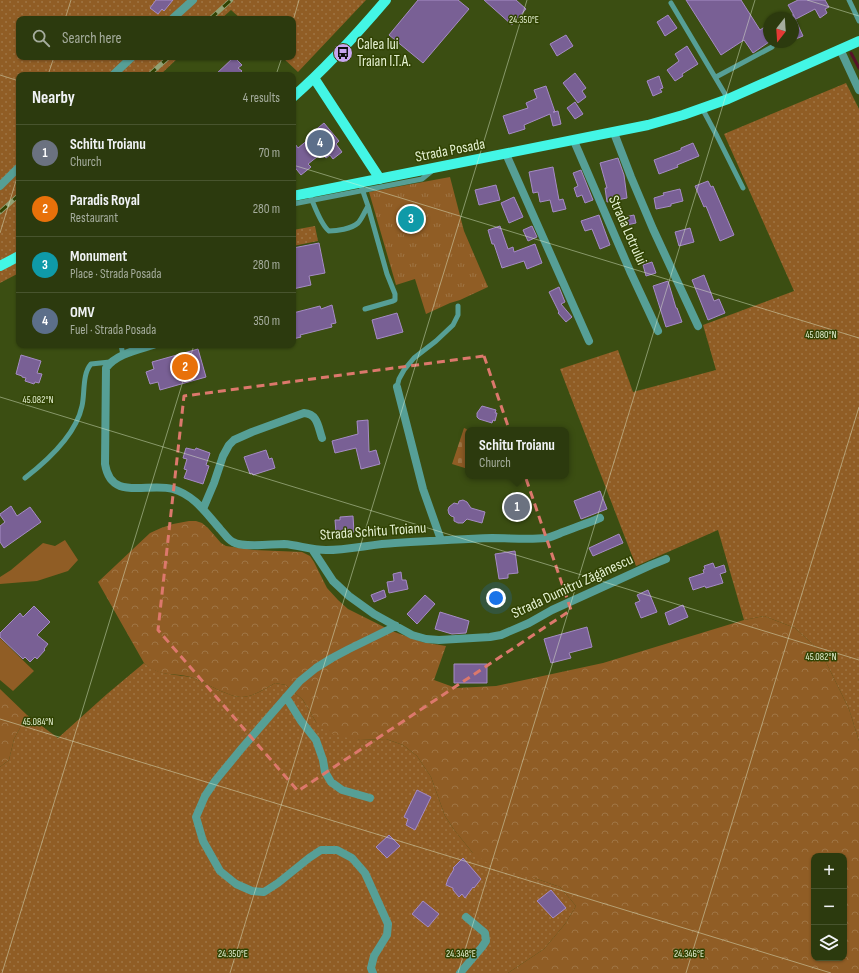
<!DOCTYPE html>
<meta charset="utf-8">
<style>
body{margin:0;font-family:"Sofia Sans Condensed",sans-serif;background:#38451c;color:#f1f3f6}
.controls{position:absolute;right:12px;bottom:12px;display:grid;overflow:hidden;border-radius:8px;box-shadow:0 1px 3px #0004}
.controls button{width:36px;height:36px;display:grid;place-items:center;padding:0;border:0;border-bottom:1px solid #48542e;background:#2c3a0e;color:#f1f3f6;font:20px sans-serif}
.compass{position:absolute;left:763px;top:12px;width:36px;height:36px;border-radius:50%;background:#2c3a0e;box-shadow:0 1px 3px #0004;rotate:197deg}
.you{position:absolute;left:496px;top:598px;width:14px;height:14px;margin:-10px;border:3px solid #fff;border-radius:50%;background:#1a73e8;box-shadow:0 0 0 6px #1a73e833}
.badge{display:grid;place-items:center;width:26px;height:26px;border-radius:50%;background:#c8a6ef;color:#fff;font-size:13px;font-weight:700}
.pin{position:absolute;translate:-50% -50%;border:2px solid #fff;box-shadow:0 1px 4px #0006}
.popup{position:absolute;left:465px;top:427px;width:104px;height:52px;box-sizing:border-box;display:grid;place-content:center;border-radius:8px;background:#2c3a0e;filter:drop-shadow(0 1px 3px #0005);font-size:13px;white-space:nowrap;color:#a6ad9e}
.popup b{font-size:15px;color:#f1f3f6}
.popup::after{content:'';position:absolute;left:50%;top:100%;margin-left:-8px;border:8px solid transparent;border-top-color:#2c3a0e}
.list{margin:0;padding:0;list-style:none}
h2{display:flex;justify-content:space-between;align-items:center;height:52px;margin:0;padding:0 16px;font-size:17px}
h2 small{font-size:13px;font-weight:400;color:#a6ad9e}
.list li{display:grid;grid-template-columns:26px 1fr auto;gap:12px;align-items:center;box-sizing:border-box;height:56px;padding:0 16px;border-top:1px solid #48542e}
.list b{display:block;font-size:15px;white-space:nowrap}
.list p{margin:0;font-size:13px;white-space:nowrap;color:#a6ad9e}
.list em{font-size:13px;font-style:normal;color:#a6ad9e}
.icon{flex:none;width:22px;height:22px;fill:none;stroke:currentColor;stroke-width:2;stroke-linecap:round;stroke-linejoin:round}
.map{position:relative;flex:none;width:859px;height:973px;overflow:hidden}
.search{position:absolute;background:#2c3a0e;box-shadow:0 1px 3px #0004;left:16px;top:16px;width:280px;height:44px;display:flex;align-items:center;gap:10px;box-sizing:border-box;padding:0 14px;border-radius:8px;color:#a6ad9e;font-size:15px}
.panel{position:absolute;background:#2c3a0e;box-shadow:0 1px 3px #0004;left:16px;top:72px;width:280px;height:276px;border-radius:8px}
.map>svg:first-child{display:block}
.grass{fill:url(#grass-dots)}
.forest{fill:url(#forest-crowns);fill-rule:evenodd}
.cemetery{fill:url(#cemetery-stones)}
.park{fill:url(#park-tufts)}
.garden{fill:#905d25}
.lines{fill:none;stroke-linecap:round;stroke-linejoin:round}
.stream{stroke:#571329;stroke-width:3}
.building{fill:#796095;stroke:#a68cc5}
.service{stroke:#569f96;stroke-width:5}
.minor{stroke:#569f96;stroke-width:8}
.primary{stroke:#43f6e5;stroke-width:10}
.rail-casing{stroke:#91a174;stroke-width:4.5}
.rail{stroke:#314303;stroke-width:3;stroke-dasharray:9;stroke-linecap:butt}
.marked{fill:none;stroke:#dc786c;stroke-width:3;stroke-dasharray:8 5;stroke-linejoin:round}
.ticks{fill:none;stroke:#e5f1d2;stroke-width:1;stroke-opacity:0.45}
.labels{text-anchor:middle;stroke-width:3;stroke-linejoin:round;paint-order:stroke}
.poi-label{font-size:15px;fill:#e5f1d2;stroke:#314303;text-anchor:start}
.street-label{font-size:15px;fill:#e5f1d2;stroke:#314303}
.ticks-label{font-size:10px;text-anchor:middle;fill:#e5f1d2;stroke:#314303;stroke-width:3;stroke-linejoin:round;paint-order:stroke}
</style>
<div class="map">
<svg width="859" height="973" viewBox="0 0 859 973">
<defs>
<pattern id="grass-dots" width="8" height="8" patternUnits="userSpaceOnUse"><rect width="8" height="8" fill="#905d25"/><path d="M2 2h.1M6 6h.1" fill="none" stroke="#9f7544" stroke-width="1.8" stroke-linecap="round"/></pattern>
<pattern id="forest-crowns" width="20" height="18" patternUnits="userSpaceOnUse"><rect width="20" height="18" fill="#905d25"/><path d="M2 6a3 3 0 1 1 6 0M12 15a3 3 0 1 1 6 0" fill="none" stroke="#9f7544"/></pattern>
<pattern id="cemetery-stones" width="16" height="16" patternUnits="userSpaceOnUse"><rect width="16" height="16" fill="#905d25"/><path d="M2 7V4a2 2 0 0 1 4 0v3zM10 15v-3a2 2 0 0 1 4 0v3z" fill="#9f7544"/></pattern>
<pattern id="park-tufts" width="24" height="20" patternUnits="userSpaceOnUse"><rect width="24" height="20" fill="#905d25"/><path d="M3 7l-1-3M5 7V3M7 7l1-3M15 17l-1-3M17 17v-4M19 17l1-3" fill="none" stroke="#9f7544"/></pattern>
</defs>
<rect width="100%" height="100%" fill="#3b4e12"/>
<path class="grass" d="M0,0H366L298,72L282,57H293V19H241L231,10L221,19H19V57H179L160,75H19V273L0,283Z
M846,83L859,109V741L849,709L821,652L795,628L764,616L744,620L718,530L636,566L560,369L618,350L633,392L716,370L703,325L794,291L724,134Z
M315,226L318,241L293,246V230Z
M144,663C151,669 160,673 169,674C177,676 185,675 193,678C206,683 229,697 241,697C253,697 265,689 275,683L286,685L303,700L316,722L360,740L386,739L403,745L417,756L431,777L445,816L455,831L472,852L537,879L560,887L576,906L565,924L544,949L508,973H0V767L9,760L14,739L27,715L58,738L107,694Z"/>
<path class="forest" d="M189,521H196L202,523L208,528L221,543L226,546L254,550L302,552L310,556L314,562L327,588L338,600L348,609L392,631L422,642L446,646L434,680L456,688L496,686L603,663L744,620L764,616L795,628L821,652L849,709L859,741V973H508L544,949L565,924L576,906L560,887L537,879L493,867L472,852L455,831L445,816L431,777L417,756L403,745L386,739L360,740L337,736L325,730L316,722L303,700L286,685L275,683C265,689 253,697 241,697C229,697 206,683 193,678C175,671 161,679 144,663L98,582L150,533L161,528L173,524ZM814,856H844V958H814Z
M0,689L27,715L14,739L9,760L0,767Z"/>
<path class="cemetery" d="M464,428L469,430H468V469L452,464Z"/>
<path class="park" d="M450,177L464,231L488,287L460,300L450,303L426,314L415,279L396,285L369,192Z"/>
<path class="garden" d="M65,540L78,560L68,571L37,581L0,584V577L11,570L43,543L55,546Z
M0,638L34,671L13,691L0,680Z"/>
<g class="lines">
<path class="stream" d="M851,53L859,68"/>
</g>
<path class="building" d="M156,0H173L164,11L162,9L158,14L150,8Z
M418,0H458L469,9L423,63L389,35Z
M484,0H516L526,9L512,25Z
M686,0H741L760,30L769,24V42L753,53L744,40L721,55Z
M798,0H825L829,7L825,9L827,13L820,18L815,9L796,19L788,5Z
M793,14L803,36L793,40Z
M668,15L677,28L665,36L657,22Z
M566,35L573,46L557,56L550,44Z
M687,46L698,64L682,74L683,76L675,81L667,70L679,61L675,54Z
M234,57L242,65L238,68L242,71L238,75H215Z
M575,73L586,88L582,91L586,97L578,103L563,83Z
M659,76L663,88L660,89L662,92L653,96L647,81Z
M546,86L555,112H553L558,111L561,124L553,126L550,114L524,125L525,129L509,134L503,116L528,108L526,103L537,98L534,90Z
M575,102L583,114L575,119L567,108Z
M324,123L339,141L336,144L342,152L333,159L330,155L326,158L322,153L308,164L311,167L301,175L293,165V141L298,148L309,139L308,136Z
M693,143L699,156L677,165L678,167L659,174L654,160L681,150V148Z
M618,158L624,175L627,198L607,202L605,188H607L600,163Z
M553,167L559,200L563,199L566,209L553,212L550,200L540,202L538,192L533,193L529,172Z
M581,170L593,200L585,203L582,195L577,197L574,188L578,186L573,173Z
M708,181L711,187L713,186L734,235L720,241L706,206L704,207L695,186Z
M496,185L500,200L479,205L475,190Z
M680,189L683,201L671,204V206L656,209L654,198L664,195L663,193Z
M514,197L523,217L509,223L501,203Z
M599,215L610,245L600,249L592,229L585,231L581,221Z
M634,215L636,223L622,226L620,218Z
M500,226L508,249L513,247L514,252L535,244L542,263L527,269L524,261L502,268L494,244H492L488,230Z
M532,226L537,237L528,241L523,230Z
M690,228L694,242L679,246L675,232Z
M319,243L325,273L309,276L311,285L293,289V248Z
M652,262L656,273L646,276L643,265Z
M704,275L714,301L719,299L725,313L708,320L692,280Z
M668,281L676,308H677L682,322L666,327L653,286Z
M559,287L565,302L561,304L572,317L566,322L558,313L559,312L549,292Z
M332,305L336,323L331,324L332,327L300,335L301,337L293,339V313L320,306L321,309Z
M397,313L403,332L377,339L372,320Z
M198,349L206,377L160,390L158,382L150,384L146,372L154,369L152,362Z
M21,355L41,361L37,373L42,374L39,383L35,382L34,384L25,381L26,378L22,377V376L16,374Z
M482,406L496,410L495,413H497L495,421L493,420L492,423L479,419L477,417V413Z
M368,420L369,452L376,450L380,464L361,469L356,448L335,453L332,441L358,434L357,421Z
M186,448L195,450L196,448L210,453L206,465L209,466L203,484L184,478L187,470L184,469L187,459L183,458Z
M266,450L269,459L272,458L275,468L253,475L252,473L250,474L244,457Z
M600,491L607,509L581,519L574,501Z
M463,500L467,502L471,508L485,512L482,523L467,519L463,523H458L454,521V517L451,516L449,514L448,510L449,507L454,503L458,504L459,501Z
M11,506L17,516L30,507L41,522L4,548L0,542V526L5,522L0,515V514Z
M353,516L354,532L336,533L335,520H340V517Z
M619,534L623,543L593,556L589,548Z
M515,551L518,573L508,574V578L499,579L495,554Z
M713,563L715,568L724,565L726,572L720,574L723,583L706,588L705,586L693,590L689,578L704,573L703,570L705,569L704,566Z
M401,572L402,580H406L408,589L389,593L387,582L394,581L393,574Z
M384,590L386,597L374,602L371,595Z
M648,590L657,612L641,618L635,603L640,601L637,595Z
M425,595L435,604L417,624L407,614Z
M683,605L688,617L669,625L665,613Z
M34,606L50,622L37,635L48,644L44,649L45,650L37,659L35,657L30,662L25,657L23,659L0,637V633L20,613L23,617Z
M440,612L469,621L466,633L452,634L435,629Z
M587,627L592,647L569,653L571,658L551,663L544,639Z
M454,664H487V683H454Z
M417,790L431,797L415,830L406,825L408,819L404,817Z
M389,835L400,846L387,858L376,847Z
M463,858L481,879L474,888L473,887L465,898L462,894L459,897L453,890V888L446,885L448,879L454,869L453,868Z
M551,890L566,908L553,918L537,901Z
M423,901L439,914L428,927L412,914Z"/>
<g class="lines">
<path class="service" d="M849,0L859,21
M671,3L728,99
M716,77L772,47
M702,108L717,136L743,188
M360,183L368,206L387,274L395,294V300L393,301L365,309
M311,198C315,207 321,225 329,231C337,231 351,229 358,223C362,219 365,211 368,206
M293,204L422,179L433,170
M121,345L123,355
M397,387L399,379L404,370L414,358L436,341L453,325L458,315V306
M25,478C47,461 76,435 82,406C85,394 82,374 91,364L110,362"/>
<path class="minor" d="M172,19L193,0
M840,49L859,90
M113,75L132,57
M614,133L631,177L653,229L698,326
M574,141L630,271L658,331
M506,154L589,341
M0,186L19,167
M153,345C137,350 116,354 106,368L105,464C111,502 147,482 173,489C194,495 206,513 220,529C224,533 228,540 233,542C243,548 271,544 284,544C298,545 311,550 326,550C349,550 372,544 395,543C427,541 459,539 492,538C510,538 528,540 546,538C552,537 558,534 563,532C576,527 588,523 600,518
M397,387L423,489L441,540
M203,509L214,483L223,456L229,445L234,440L252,432L304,413C318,414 318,427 322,438
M312,549L333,581L349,596L374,614L412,635L426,639L439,640L490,637L501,635L529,623L552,610L651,565L666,559
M286,697L301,721L316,740L323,760L325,772L331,782L342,790L370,798
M373,973L371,968L374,956L387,935L388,924L365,873L352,858L337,850H321L309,858L278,883L264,892L252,891L236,884L220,871L203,841L196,817L205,796L215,781L242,748L300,681L316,668L332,658L349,649L396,626
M460,973L482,947L486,941L485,933L466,917"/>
<path class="primary" d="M314,78L380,179
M293,97C327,67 357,34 386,0
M293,196L648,125L683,115L728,99L859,41
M0,266L19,256"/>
<g class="rail-casing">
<path id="rail" d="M210,19L231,0
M149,75L169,57
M0,212L19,195"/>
</g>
<use href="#rail" class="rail"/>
</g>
<path class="marked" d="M484,356L571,610L298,791L158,630L184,396Z"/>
<path class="ticks" d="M807,0L859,16M65,19L71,0M293,21L299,0M0,75L19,81M48,75L54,57M276,75L282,57M293,165L859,338M0,233L19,171M0,397L859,660M0,719L831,973M2,973L194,345M230,973L527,0M458,973L755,0M686,973L859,407"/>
<defs>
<g id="bus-disc" transform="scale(1)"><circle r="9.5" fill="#c8a6ef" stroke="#314303"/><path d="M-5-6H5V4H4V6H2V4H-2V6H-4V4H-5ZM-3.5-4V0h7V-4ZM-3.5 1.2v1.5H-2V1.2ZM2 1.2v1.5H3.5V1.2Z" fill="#111"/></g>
</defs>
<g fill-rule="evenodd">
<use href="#bus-disc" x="343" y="53"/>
</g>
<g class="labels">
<g class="poi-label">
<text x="357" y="49">Calea lui<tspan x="357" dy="17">Traian I.T.A.</tspan></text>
</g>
<g class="street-label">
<text transform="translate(450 150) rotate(-11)" y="5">Strada Posada</text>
<text transform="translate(628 230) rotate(66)" y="5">Strada Lotrului</text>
<text transform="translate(373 531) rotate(-4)" y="5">Strada Schitu Troianu</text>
<text transform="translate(572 586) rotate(-25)" y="5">Strada Dumitru Zăgănescu</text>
</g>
</g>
<g class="ticks-label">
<text x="524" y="23">24.350°E</text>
<text x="821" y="338">45.080°N</text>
<text x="38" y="403">45.082°N</text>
<text x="821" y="660">45.082°N</text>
<text x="38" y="725">45.084°N</text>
<text x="233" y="957">24.350°E</text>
<text x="461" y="957">24.348°E</text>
<text x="689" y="957">24.346°E</text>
</g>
</svg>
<div class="controls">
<button>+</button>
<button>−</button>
<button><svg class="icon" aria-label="layers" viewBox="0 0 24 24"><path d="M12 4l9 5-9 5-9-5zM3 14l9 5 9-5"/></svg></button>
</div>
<svg class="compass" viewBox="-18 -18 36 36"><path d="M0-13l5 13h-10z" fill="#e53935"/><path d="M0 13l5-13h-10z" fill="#a6ad9e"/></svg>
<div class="you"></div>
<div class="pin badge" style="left:517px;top:507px;background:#6b7280">1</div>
<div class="popup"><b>Schitu Troianu</b>Church</div>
<div class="pin badge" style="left:185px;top:367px;background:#e8710a">2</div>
<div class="pin badge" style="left:411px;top:219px;background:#0f9aa8">3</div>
<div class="pin badge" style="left:320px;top:143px;background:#5c6f8a">4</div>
<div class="search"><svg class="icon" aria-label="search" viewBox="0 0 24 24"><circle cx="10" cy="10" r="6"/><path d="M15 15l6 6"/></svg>Search here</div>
<section class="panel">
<h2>Nearby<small>4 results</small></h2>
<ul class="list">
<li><span class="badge" style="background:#6b7280">1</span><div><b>Schitu Troianu</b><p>Church</p></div><em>70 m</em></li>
<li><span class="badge" style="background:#e8710a">2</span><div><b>Paradis Royal</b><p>Restaurant</p></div><em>280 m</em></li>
<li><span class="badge" style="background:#0f9aa8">3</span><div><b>Monument</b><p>Place · Strada Posada</p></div><em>280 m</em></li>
<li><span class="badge" style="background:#5c6f8a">4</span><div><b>OMV</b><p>Fuel · Strada Posada</p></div><em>350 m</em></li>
</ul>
</section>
</div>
